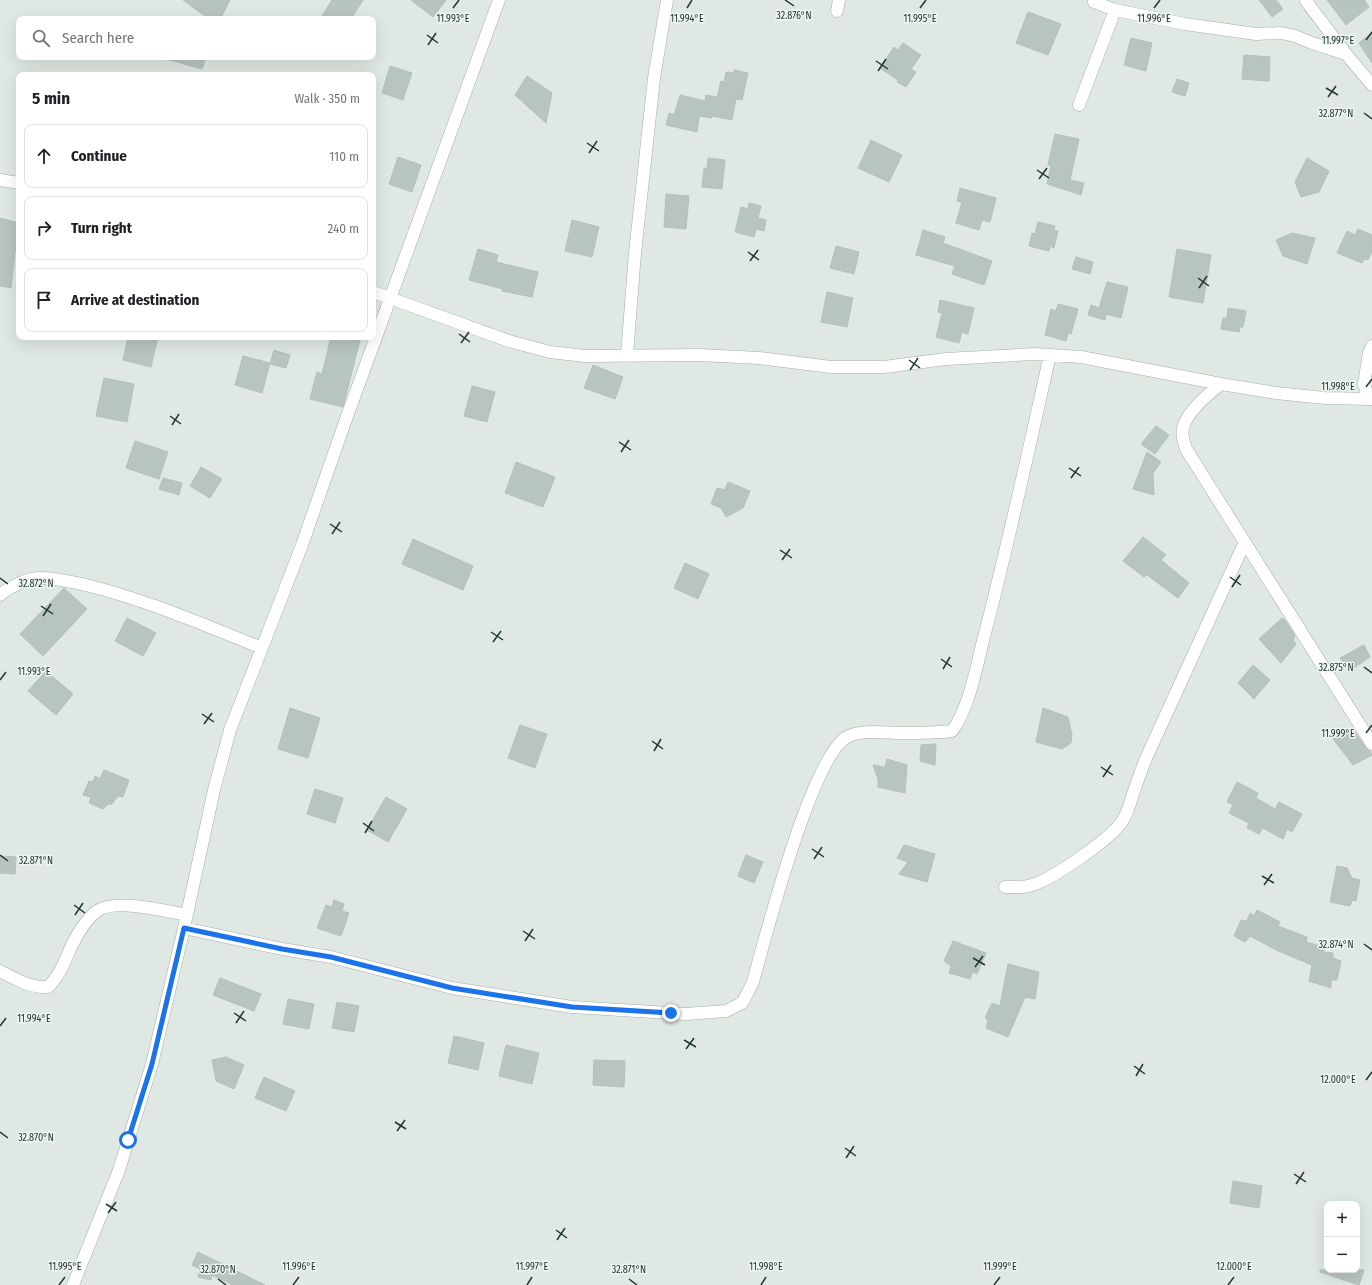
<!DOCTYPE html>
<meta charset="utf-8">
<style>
body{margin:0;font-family:"Fira Sans Condensed",sans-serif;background:#f6f6f6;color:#202124}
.controls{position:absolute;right:12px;bottom:12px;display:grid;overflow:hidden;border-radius:8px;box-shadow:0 4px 16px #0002}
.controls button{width:36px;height:36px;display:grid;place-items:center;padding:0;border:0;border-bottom:1px solid #e0e0e0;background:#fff;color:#202124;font:20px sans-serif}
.stop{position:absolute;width:12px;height:12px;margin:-9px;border:3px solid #1a73e8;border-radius:50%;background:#fff}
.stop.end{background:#1a73e8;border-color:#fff;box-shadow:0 1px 4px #0008}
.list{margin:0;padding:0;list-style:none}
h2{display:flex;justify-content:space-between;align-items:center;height:52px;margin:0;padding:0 16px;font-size:17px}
h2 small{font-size:13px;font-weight:400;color:#757577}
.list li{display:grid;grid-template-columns:26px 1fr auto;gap:12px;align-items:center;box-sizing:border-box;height:64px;margin:0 8px 8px;padding:0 8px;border:1px solid #e0e0e0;border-radius:8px}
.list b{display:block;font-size:15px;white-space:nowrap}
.list em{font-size:13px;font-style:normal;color:#757577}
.icon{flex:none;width:22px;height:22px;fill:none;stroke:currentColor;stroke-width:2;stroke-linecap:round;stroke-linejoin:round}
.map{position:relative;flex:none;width:1372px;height:1285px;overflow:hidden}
.search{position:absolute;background:#fff;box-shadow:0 4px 16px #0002;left:16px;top:16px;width:360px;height:44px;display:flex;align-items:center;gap:10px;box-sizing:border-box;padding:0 14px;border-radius:8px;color:#757577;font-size:15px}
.panel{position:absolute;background:#fff;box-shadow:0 4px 16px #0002;left:16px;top:72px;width:360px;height:268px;border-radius:8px}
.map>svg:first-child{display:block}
.building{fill:#b8c5bf;stroke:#b2c1ba}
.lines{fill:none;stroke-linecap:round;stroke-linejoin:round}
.minor-casing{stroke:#a3afa9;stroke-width:13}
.minor{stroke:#fff;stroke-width:12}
.route{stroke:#1a73e8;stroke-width:5}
.ticks{fill:none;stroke:#22362f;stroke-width:1.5}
.ticks-label{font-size:10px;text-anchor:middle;fill:#22362f;stroke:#eff5f1;stroke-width:3;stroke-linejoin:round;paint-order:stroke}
</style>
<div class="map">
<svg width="1372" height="1285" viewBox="0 0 1372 1285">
<rect width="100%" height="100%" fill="#dfe8e3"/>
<path class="building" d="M183,0H230L220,19H209Z
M332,0H363L351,19H320Z
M411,0H446L433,17Z
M1259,0H1276L1283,9L1272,17Z
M1327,0H1364L1369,7L1346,25Z
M1028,12L1061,24L1048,55L1016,43Z
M1372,33V63L1359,43Z
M1131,38L1152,43L1146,71L1124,65Z
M903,43L921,55L911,69L916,72L906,87L897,82L898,80L880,68L894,47L898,50Z
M1244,55L1270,57L1269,81L1242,79Z
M171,57H206L202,69L170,60Z
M390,66L412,73L403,100L382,93Z
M734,70L748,73L742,100L736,99L732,120L712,116V118L699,116L697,132L666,125L669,113L674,115L680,95L705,101L706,95L717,97L721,81L724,82L726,72L734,73Z
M527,76L552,93L546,123L515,95Z
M1177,79L1189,83L1185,96L1172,92Z
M1055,134L1079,139L1070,180L1084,183L1081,195L1047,184L1051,165H1048Z
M871,140L902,155L889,182L858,168Z
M398,157L421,165L412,192L389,184Z
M708,158L725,160L722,189L702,187L704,168L707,169Z
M1307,158L1329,171L1319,192L1301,197L1295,182Z
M960,188L996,198L990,222L982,220L979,230L956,223L962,202L957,201Z
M666,194L689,196L686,229L664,227Z
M749,203L761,206L758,218L766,220L764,231L756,229L754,237L735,232L741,207L748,209Z
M0,218L19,223V245L16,244L11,288L0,286Z
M572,220L599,227L592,257L565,251Z
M1038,222L1055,226L1054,230L1058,231L1054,248L1050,246L1049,251L1029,246L1032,233L1035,234Z
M1358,229L1372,235V251L1368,260L1364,259L1362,263L1337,253L1347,231L1355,235Z
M923,230L945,237L943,243L992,261L984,285L952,274L955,266L916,255Z
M1292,233L1315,238L1307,264L1283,256L1276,240Z
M836,246L859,252L854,274L830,268Z
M478,249L498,255L496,262L538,272L532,297L502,291L503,289L469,280Z
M1177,249L1211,255L1203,303L1169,297Z
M1076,257L1093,262L1090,274L1072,269Z
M1107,282L1128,287L1121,318L1106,314L1105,320L1088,315L1091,305L1099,308Z
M827,292L853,298L847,327L821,322Z
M940,300L974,308L968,334L962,332L959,343L936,337L942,313L938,312Z
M1058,304L1078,309L1071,334L1068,333L1066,341L1045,335L1051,309L1056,311Z
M1228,308L1246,311L1243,327H1240L1239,332L1221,329L1223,318H1227Z
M128,337H140L157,341L151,367L123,360Z
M331,337H349L360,340L343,407L310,399L317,372L322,374Z
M274,350L290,355L286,368L270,364Z
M243,356L270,363L262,393L235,385Z
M593,365L623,377L615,399L584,388Z
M104,378L134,384L127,422L96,416Z
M472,386L495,392L487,422L464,416Z
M1156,426L1169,435L1155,454L1141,444Z
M135,441L168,452L159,479L126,468Z
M1147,452L1161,462L1153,473L1154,495L1133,489Z
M516,462L555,477L543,507L505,493Z
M201,467L222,479L210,498L190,486Z
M163,478L182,483L179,495L159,489Z
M728,482L750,491L743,508L726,517L721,508L711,504L717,488L725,490Z
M1143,537L1166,555L1161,560L1189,583L1178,598L1147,575L1144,577L1123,561Z
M413,539L473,566L463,590L402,564Z
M685,563L709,574L698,599L674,588Z
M64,588L87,609L43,656L20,634Z
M127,618L156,633L143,656L115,641Z
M1282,618L1285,620L1295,636L1293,640L1296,644L1281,663L1259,639Z
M1364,645L1370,657L1349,671L1340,658Z
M1253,665L1270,680L1254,699L1238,683Z
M46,671L73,694L56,715L28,691Z
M290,708L320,718L308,758L278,749Z
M1043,708L1068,717L1072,735L1071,743L1062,749L1036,742Z
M520,725L547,734L535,768L508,758Z
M1353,729L1366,748L1370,751L1372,755L1353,765L1333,739Z
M936,744L935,765L920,761L921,745Z
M887,759L907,765L905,793L878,787V779L873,765L885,767Z
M104,770L129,780L123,797L118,796L112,804H108L103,809L89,803L91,797L83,795L89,781L93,782L95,776L100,779Z
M1237,782L1258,793L1256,798L1275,809L1279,802L1302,814L1292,832L1287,829L1283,839L1263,828L1259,834L1247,828L1249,823L1229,813L1233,805L1227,802Z
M315,789L343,798L335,823L307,814Z
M386,797L407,809L388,842L367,830Z
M904,845L935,854L927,882L899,874L908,862L897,858Z
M746,855L763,862L754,883L738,876Z
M0,856L16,857L15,874L0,873Z
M1337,866L1347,868L1352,878L1360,880L1356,901L1352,900L1350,906L1330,902Z
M334,900L344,904L342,911L349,913L341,936L317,928L326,905L332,907Z
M1257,910L1280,922L1278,926L1307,937L1306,942L1324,947V952L1333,953V958L1341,961L1337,980H1331V988L1309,981L1312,965L1278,951L1250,936L1245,942L1234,936L1241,920L1247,921L1250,913L1254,916Z
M953,941L986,953L977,974L973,972L970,979L949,973L951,966L944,961Z
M1008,964L1039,972L1035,999L1025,997L1008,1037L986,1028L988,1020L985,1018L992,1003L1000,1006Z
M220,978L261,994L254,1011L213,995Z
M288,999L314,1004L309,1029L283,1024Z
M337,1002L359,1006L354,1032L332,1028Z
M454,1036L484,1043L478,1070L448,1063Z
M506,1045L539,1053L532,1084L499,1076Z
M226,1057L244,1065L234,1089L216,1081L212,1060Z
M594,1060L625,1061L624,1087L593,1085Z
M264,1077L295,1091L286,1111L255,1098Z
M1233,1181L1262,1186L1259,1208L1230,1203Z
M198,1252L265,1285H233L212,1275L211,1280L198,1277L200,1269L192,1265Z
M1320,1270H1364L1359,1285L1320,1272Z"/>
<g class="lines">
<g class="minor-casing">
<path id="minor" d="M1306,1L1346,54
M1094,2L1115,10L1185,24L1256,34L1281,33L1295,36L1312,43L1346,54L1372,85
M837,11L839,0
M1079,105L1115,10
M0,180L19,183
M373,292L509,341L550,352L585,356L699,355L759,358L831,367H884L946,359L1035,354L1081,357L1221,384L1276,393L1325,398L1372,399
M627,355L635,253L654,78L667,0
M1221,384C1208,394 1187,412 1183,428C1181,435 1184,442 1186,449L1372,744
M1369,399L1364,384L1369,353L1372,346
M0,595C8,588 27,578 38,578C54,577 71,582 86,585C147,600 204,625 262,648
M1005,887C1014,887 1023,888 1032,885C1053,879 1112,838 1123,820C1129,810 1131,799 1135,788C1139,777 1143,765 1148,754L1244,544
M184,928L282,949L331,957L452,988L572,1007L686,1014L726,1011L742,1003L746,996L753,982C765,938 812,756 847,737C861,729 885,733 901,733C918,733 935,733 952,731C970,707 977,663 985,633C1009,541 1029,448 1050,355
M0,971C15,979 31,988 48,987C60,976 65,960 72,945C78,933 86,919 97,911C115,898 166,911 187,915
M73,1285L119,1170L152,1064L184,928L214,790L230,730L302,545L345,422L499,0"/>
</g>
<use href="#minor" class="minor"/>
</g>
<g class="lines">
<path class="route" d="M128,1140L152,1064L184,928L282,949L331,957L452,988L572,1007L671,1013"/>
</g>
<path class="ticks" d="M785,0L794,6M453,8L459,0M687,8L692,0M920,8L926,0M1154,8L1160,0M427,35L438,43M1366,40L1372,32M428,45L436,33M876,61L888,69M878,71L886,59M1326,88L1338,95M1328,97L1336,86M1364,113L1372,119M587,143L599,151M589,153L597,141M1037,170L1049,178M1039,179L1047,168M748,252L759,260M750,261L758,250M1198,278L1209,286M1199,288L1207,276M459,334L470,342M461,343L469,332M909,360L920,368M910,370L918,358M1366,387L1372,379M170,416L181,424M172,425L179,414M619,442L631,450M621,452L629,440M1069,468L1081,476M1071,478L1079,467M330,524L342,532M332,534L340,522M780,550L792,558M782,560L790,549M1230,577L1241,585M0,578L8,584M1232,587L1240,575M41,606L53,614M43,616L51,604M491,632L503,640M493,642L501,631M941,659L952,667M1364,667L1372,673M943,669L950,657M0,680L6,672M202,714L214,722M204,724L212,713M1366,733L1372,725M652,741L663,749M654,751L661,739M1101,767L1113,775M1103,777L1111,765M363,823L374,831M365,833L372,821M812,849L824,857M0,855L8,861M814,859L822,847M1262,876L1274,883M1264,885L1272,874M74,905L85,913M75,915L83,903M523,931L535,939M525,941L533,929M1364,944L1372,950M973,958L985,965M975,967L983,956M234,1013L246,1021M236,1023L244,1011M0,1026L6,1018M684,1040L696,1047M686,1049L694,1038M1134,1066L1145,1074M1136,1076L1143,1064M1366,1080L1372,1072M395,1122L406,1129M397,1131L405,1120M0,1132L8,1138M845,1148L856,1156M846,1158L854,1146M1294,1174L1306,1182M1296,1184L1304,1172M106,1204L117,1211M108,1213L116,1202M556,1230L567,1238M557,1240L565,1228M218,1279L226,1285M629,1279L637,1285M59,1285L65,1277M293,1285L299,1277M527,1285L532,1277M761,1285L766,1277M994,1285L1000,1277M1228,1285L1234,1277"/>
<g class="ticks-label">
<text x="794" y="19">32.876°N</text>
<text x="920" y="22">11.995°E</text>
<text x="1154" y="22">11.996°E</text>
<text x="453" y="22">11.993°E</text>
<text x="687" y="22">11.994°E</text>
<text x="1338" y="44">11.997°E</text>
<text x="1336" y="117">32.877°N</text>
<text x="1338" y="390">11.998°E</text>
<text x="36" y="587">32.872°N</text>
<text x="1336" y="671">32.875°N</text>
<text x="34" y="675">11.993°E</text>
<text x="1338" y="737">11.999°E</text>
<text x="36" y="864">32.871°N</text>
<text x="1336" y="948">32.874°N</text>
<text x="34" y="1022">11.994°E</text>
<text x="1338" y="1083">12.000°E</text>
<text x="36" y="1141">32.870°N</text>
<text x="65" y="1270">11.995°E</text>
<text x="299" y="1270">11.996°E</text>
<text x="532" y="1270">11.997°E</text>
<text x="766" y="1270">11.998°E</text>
<text x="1000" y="1270">11.999°E</text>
<text x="1234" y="1270">12.000°E</text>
<text x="218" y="1273">32.870°N</text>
<text x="629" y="1273">32.871°N</text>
</g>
</svg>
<div class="controls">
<button>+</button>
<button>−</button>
</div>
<div class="stop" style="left:128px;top:1140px"></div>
<div class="stop end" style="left:671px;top:1013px"></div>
<div class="search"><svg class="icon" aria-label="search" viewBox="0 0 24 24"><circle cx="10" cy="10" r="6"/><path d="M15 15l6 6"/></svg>Search here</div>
<section class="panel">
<h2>5 min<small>Walk · 350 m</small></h2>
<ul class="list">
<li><svg class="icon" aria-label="ahead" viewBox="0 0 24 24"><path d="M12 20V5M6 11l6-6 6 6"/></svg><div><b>Continue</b></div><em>110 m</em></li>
<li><svg class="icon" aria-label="right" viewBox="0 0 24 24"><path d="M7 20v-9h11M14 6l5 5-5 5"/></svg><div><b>Turn right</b></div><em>240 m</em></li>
<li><svg class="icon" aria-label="arrive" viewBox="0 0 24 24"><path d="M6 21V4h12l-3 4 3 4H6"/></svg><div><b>Arrive at destination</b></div></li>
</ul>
</section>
</div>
